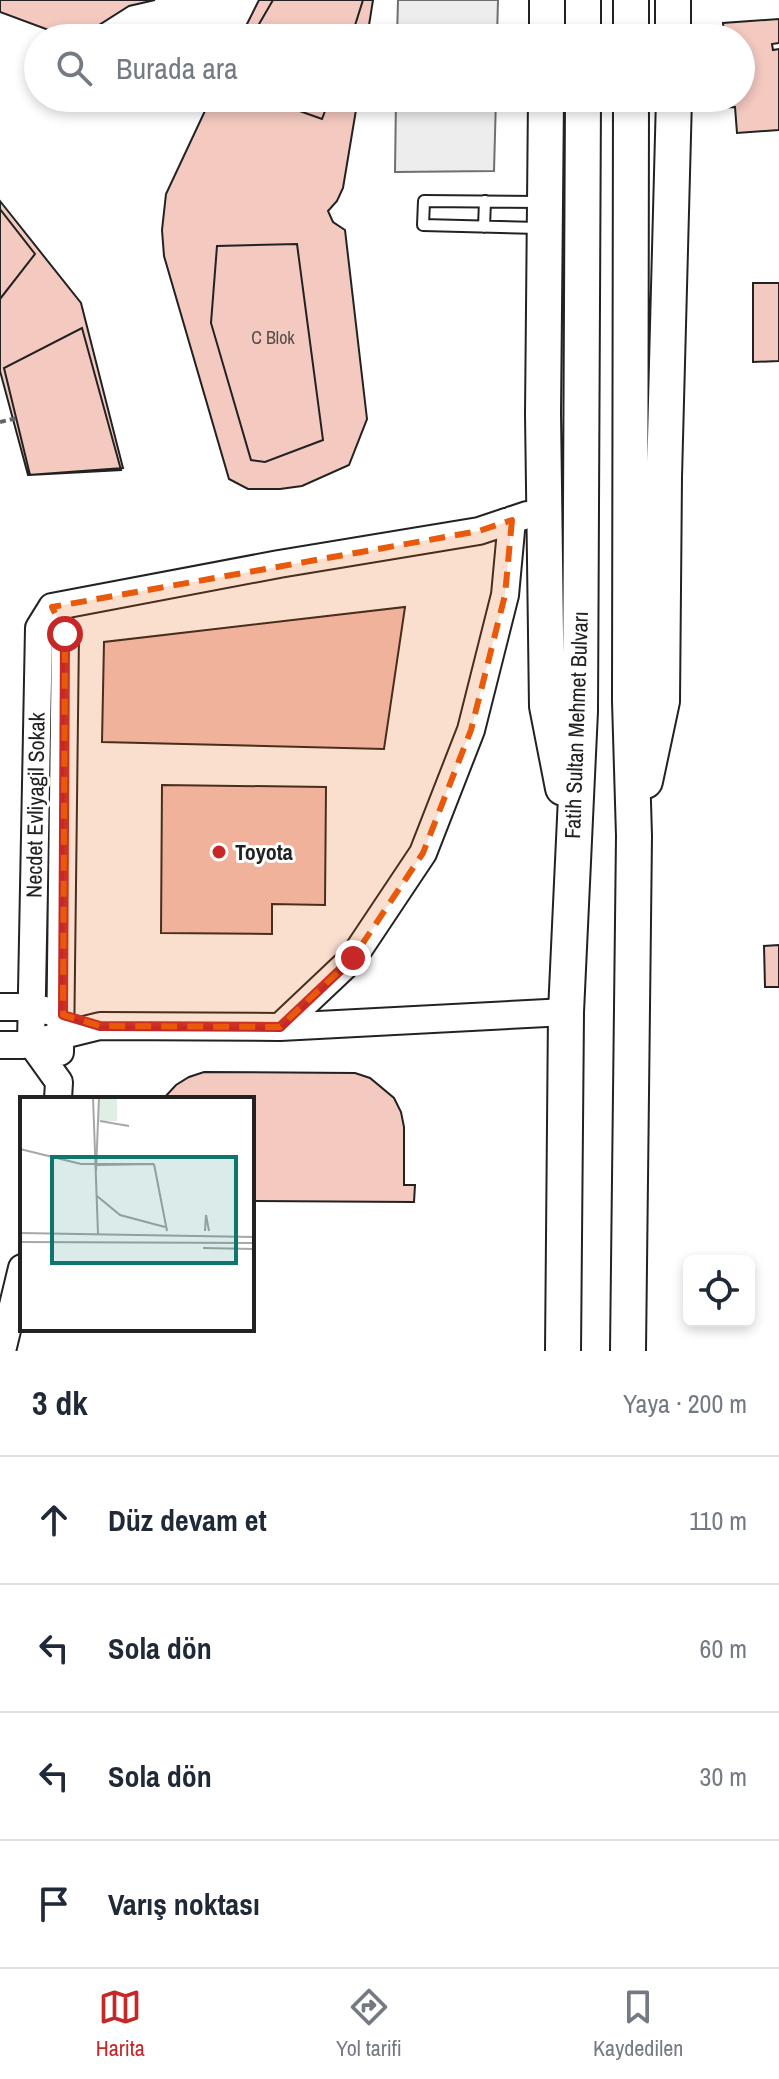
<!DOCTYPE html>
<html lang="tr">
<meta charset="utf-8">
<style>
body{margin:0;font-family:"Archivo Narrow",sans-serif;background:#f2f2f3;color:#1f2937}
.controls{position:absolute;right:24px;bottom:24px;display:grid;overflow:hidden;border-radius:12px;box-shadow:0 4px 12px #0003}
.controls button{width:72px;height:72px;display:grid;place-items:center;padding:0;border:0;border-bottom:2px solid #e0e1e3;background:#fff;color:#1f2937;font:40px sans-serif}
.stop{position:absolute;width:24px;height:24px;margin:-18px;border:6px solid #c62828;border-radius:50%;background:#fff}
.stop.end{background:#c62828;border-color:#fff;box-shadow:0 2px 8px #0008}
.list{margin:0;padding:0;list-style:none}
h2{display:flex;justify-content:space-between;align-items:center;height:104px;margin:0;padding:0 32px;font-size:34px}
h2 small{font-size:26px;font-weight:400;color:#747a83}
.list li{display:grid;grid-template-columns:52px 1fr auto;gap:24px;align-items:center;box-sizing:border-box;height:128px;padding:0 32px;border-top:2px solid #e0e1e3}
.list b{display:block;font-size:30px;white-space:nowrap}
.list em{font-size:26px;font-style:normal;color:#747a83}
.icon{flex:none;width:44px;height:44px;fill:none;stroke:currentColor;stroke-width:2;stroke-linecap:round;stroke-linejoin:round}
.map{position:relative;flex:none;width:779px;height:1351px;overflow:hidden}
.search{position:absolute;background:#fff;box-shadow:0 4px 12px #0003;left:24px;right:24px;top:24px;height:88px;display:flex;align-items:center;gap:20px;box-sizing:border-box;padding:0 28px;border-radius:44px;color:#747a83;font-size:30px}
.sheet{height:616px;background:#fff}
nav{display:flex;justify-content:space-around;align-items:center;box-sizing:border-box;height:112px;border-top:2px solid #e0e1e3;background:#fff;font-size:22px;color:#747a83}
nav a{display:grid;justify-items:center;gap:4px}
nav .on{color:#c62828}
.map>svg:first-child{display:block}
.parking{fill:#ededed;stroke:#6f6f6f;stroke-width:2}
.building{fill:#f3c9c0;stroke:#222;stroke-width:2}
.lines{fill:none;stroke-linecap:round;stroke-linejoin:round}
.service-casing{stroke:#222;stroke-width:14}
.tertiary-casing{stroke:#222;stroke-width:30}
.trunk-casing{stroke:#222;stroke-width:38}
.path{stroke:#646464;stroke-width:4;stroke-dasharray:6 4;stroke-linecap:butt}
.service{stroke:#fff;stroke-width:10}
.tertiary{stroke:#fff;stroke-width:26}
.trunk{stroke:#fff;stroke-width:34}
.route{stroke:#c62828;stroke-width:10}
.marked{fill:#e8590c;fill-opacity:0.2;stroke:#e8590c;stroke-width:6;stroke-dasharray:16 10;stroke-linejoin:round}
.poi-dot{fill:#c62828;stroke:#fff;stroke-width:3}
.labels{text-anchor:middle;stroke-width:6;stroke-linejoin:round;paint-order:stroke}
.number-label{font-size:18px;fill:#564c4a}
.street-label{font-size:22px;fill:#222;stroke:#fff}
.poi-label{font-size:22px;font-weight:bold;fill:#222;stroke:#fff;text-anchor:start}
.inset-road{fill:none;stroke:#a7a7a7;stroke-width:2}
.view{fill:#0f766e;fill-opacity:0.15;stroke:#0f766e;stroke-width:4}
.inset-edge{fill:none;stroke:#222;stroke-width:4}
</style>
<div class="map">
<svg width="779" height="1351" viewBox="0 0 779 1351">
<rect width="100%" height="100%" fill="#fff"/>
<path class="parking" d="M398,0H498L497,38H397Z
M396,98H496L494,171L395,172Z"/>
<path class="building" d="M0,0H155L129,6L88,32H54L0,12Z
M259,0H373L367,38H240Z
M273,0H363L351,38H251Z
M779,19V43L772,44L773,50L779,49V130L737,133L735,107L720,108L719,98H741V38H724L723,23Z
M211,98H358L343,188L337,201L328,211L333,222L345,230L367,419L349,465L302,486L280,489H248L229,479L164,256L162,230L166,194Z
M263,98H330L322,119Z
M0,201L81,303L123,468L28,475L0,371Z
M0,209L35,254L0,299Z
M297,244L323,440L265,462L251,460L211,323L217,246Z
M753,283H779V361L753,362Z
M82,328L121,470L30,475L4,368Z
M405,607L384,749L102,742L104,642Z
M162,785L326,787L325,905L272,904V934L161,933Z
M779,945V987H765L764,946Z
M204,1072L355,1073L370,1078L394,1098L401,1112L404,1127V1185H415L414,1202L252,1201V1099H163L176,1085L189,1077Z"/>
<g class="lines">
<g class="service-casing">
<path id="service" d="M484,227L485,201
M539,228L423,225L424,201L540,202"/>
</g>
<g class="tertiary-casing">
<path id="tertiary" d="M52,607L39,628L31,1043L59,1082L58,1099
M52,607L279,564L479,531L527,515
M52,607L65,634L60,1052
M0,1007H31L48,1011
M280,1027L353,958L423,853L471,730L505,595L512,520
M0,1045H23L100,1026L280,1027L566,1012
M2,1351L22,1268"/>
</g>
<g class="trunk-casing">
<path id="trunk" d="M673,0V38
M547,38V0
M583,38V0
M631,38V0
M546,98L543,414L547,706L563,788
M645,781L662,701L664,477L674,98
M563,1351L566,1012L580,711L583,98
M628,1351L634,836L630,701L631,98"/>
</g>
<path class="path" d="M0,422L17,418"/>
<use href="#service" class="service"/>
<use href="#tertiary" class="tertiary"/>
<use href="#trunk" class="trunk"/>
</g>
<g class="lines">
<path class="route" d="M65,634L63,1015L100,1026L280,1027L353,958"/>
</g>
<path class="marked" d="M512,520L505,595L471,730L423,853L353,958L280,1027L100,1026L63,1015L65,634L52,607L479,531Z"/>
<circle class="poi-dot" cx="219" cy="852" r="8"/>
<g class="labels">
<g class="number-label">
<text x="273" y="344">C Blok</text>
</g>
<g class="street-label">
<text transform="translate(576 725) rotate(-88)" y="8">Fatih Sultan Mehmet Bulvarı</text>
<text transform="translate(35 805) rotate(-89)" y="8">Necdet Evliyagil Sokak</text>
</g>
<g class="poi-label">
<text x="235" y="860">Toyota</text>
</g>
</g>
<g transform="translate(20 1097)">
<rect width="234" height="234" fill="#fff"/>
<path d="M79,0H97V24H79Z" fill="#e0efe3"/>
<path class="inset-road" d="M73,0L78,137M80,24L109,29M0,52L61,67H134M134,67L147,134M76,68L134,67M76,74L79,0M77,99L100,118L145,130M185,134L186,118L189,134M0,136L234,140M0,145L234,146M183,151L234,152"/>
<path class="view" d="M32,60H216V166H32Z"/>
<rect width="234" height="234" class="inset-edge"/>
</g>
</svg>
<div class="controls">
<button><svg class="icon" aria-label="locate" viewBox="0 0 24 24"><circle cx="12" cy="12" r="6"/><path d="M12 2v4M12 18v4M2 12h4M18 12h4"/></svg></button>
</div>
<div class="stop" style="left:65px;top:634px"></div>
<div class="stop end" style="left:353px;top:958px"></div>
<div class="search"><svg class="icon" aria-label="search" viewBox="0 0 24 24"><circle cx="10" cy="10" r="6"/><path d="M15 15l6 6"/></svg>Burada ara</div>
</div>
<section class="sheet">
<h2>3 dk<small>Yaya · 200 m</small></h2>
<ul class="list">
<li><svg class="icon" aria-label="ahead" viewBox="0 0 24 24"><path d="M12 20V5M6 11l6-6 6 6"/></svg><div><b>Düz devam et</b></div><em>110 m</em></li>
<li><svg class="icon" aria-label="left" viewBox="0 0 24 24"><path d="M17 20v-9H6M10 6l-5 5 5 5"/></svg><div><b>Sola dön</b></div><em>60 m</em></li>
<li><svg class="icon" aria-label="left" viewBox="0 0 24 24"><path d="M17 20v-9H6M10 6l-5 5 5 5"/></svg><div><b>Sola dön</b></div><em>30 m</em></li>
<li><svg class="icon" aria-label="arrive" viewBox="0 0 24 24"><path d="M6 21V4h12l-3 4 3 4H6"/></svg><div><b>Varış noktası</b></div></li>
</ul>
</section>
<nav>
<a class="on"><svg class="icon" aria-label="map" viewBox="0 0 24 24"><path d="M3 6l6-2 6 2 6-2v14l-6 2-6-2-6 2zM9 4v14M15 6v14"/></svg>Harita</a>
<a><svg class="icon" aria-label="directions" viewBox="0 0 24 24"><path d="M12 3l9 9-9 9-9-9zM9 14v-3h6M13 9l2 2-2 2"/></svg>Yol tarifi</a>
<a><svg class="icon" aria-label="saved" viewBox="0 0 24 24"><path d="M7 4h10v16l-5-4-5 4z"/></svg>Kaydedilen</a>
</nav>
